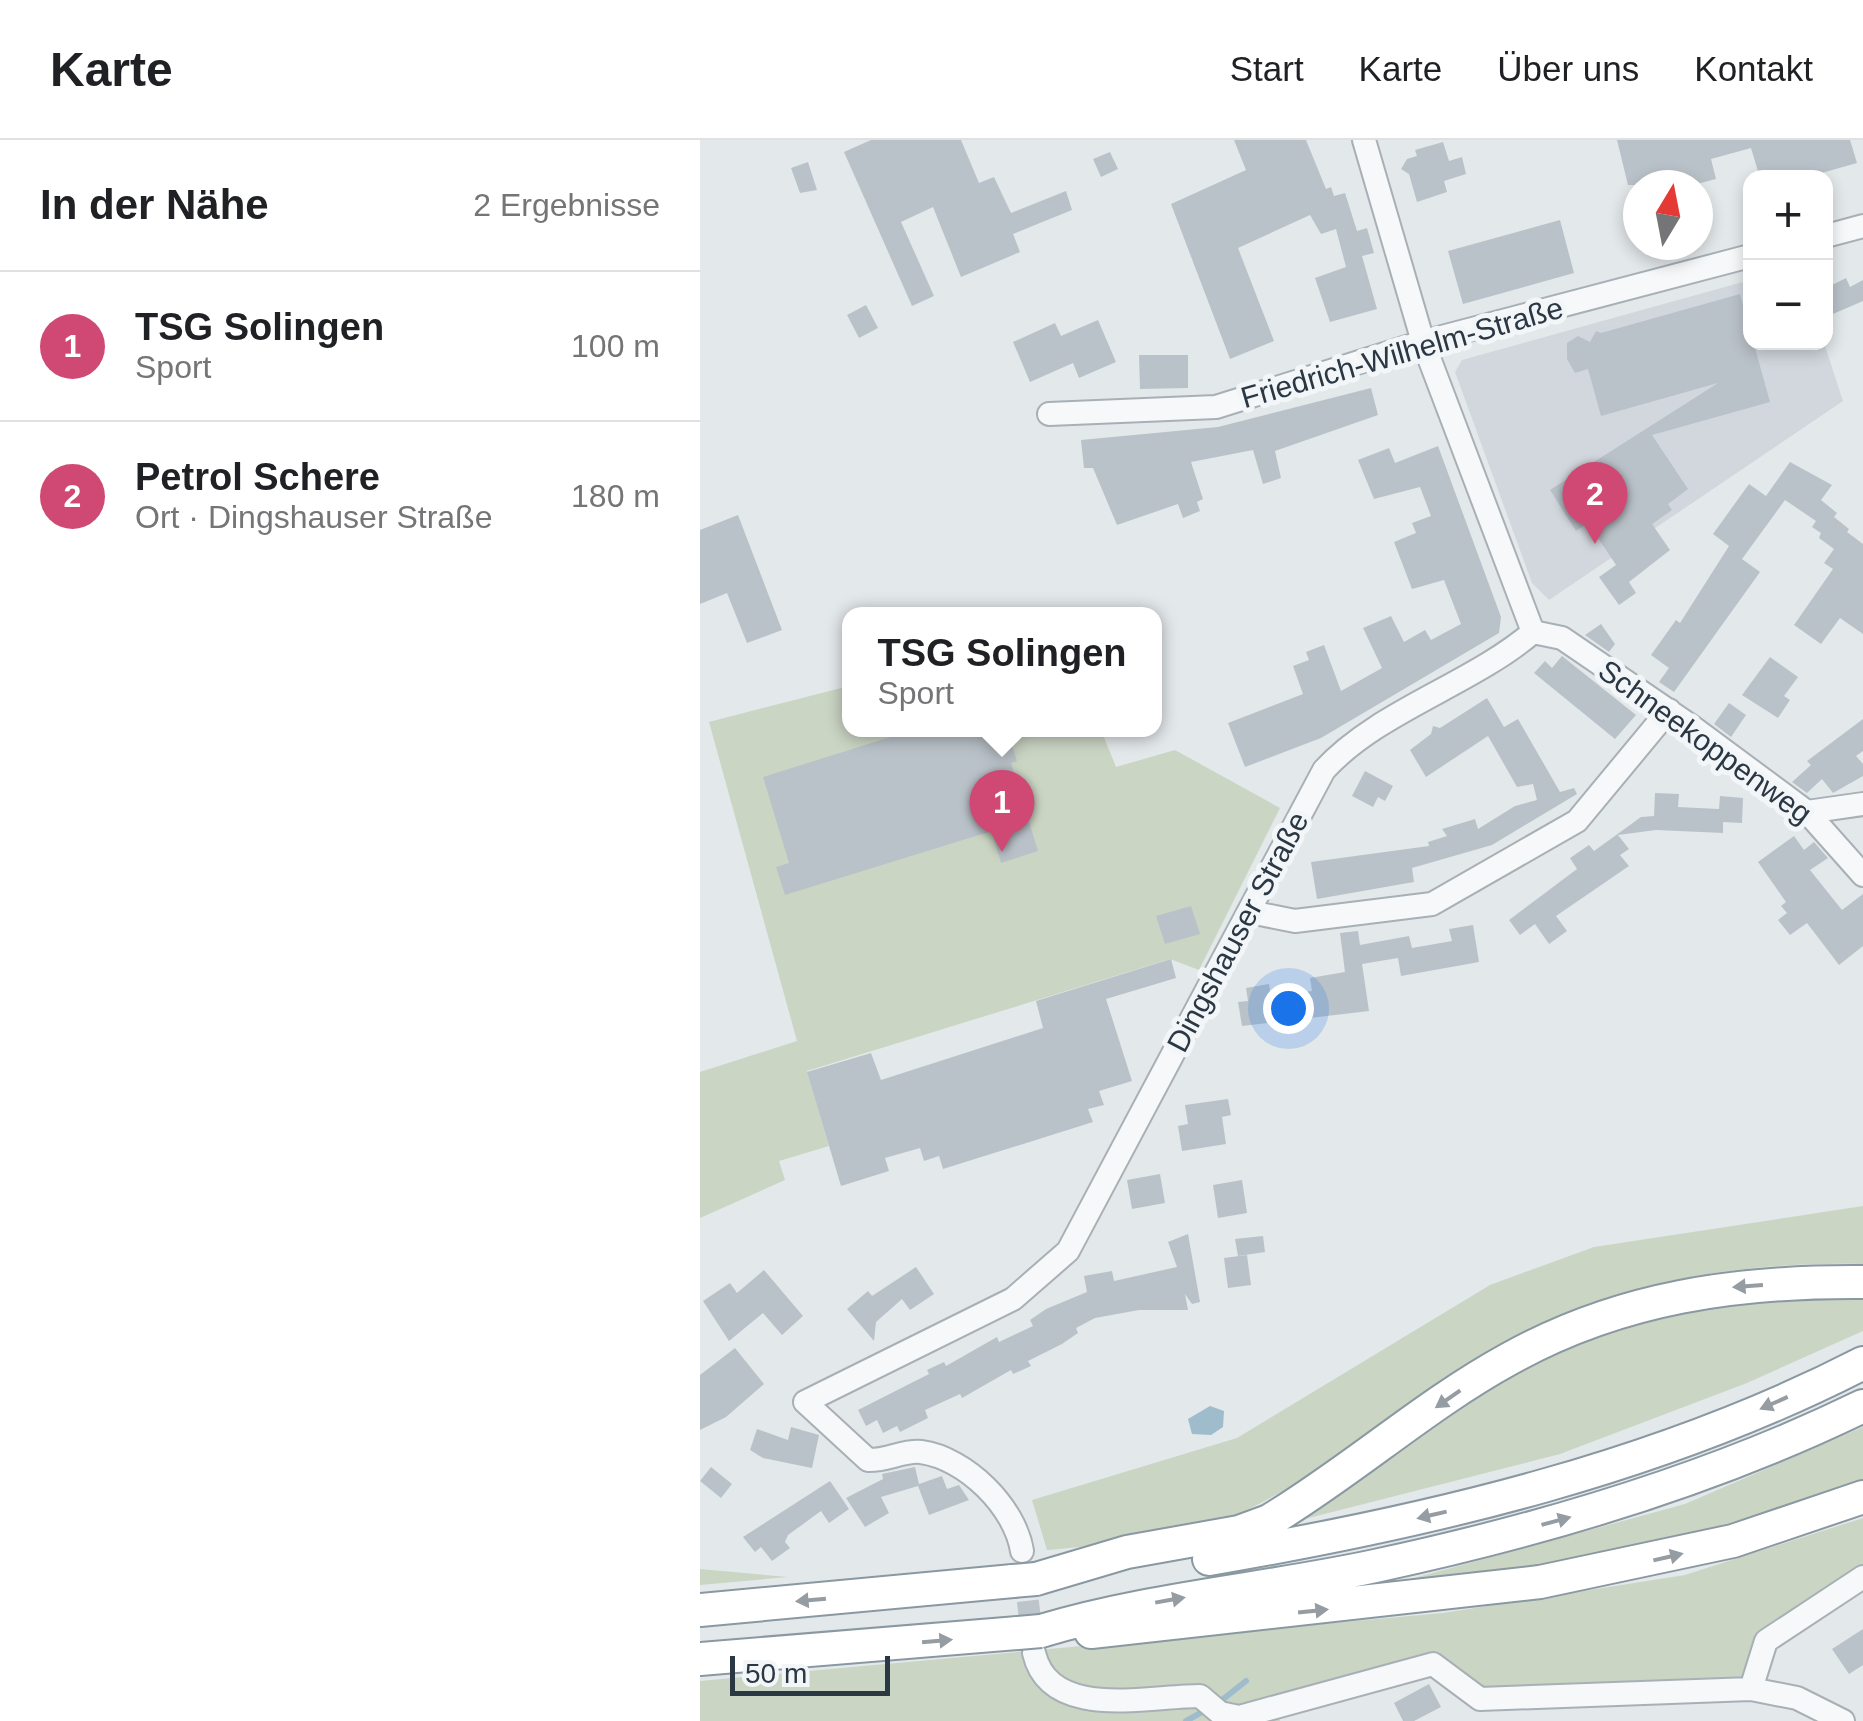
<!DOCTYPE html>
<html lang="de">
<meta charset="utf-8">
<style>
body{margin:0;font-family:Arial,sans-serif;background:#f6f6f6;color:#202124}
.controls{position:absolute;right:30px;top:30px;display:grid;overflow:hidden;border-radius:20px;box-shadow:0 5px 15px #0003}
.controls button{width:90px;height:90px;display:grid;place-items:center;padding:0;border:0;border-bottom:2px solid #e0e0e0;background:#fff;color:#202124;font:50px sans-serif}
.compass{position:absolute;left:923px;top:30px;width:90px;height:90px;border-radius:50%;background:#fff;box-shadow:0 5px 15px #0003;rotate:10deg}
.scale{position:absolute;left:30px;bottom:25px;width:160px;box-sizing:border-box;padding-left:10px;border:5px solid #2b3844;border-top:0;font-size:28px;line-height:35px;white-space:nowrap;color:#2b3844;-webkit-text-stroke:8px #f3f6f8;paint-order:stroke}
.you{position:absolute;left:588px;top:868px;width:35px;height:35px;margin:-25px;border:8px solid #fff;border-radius:50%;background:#1a73e8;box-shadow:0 0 0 15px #1a73e833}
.badge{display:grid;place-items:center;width:65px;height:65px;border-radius:50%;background:#d04974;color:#fff;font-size:32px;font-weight:700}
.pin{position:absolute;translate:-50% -82px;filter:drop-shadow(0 2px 5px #0008)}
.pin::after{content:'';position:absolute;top:52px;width:35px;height:30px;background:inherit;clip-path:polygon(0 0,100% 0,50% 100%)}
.popup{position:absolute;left:142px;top:467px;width:320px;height:130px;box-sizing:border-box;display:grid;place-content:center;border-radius:20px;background:#fff;filter:drop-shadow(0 2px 8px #0005);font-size:32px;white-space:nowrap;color:#757577}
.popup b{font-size:38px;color:#202124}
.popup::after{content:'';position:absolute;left:50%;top:100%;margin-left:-20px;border:20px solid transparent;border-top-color:#fff}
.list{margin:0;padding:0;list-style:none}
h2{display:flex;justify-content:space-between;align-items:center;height:130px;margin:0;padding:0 40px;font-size:42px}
h2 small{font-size:32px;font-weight:400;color:#757577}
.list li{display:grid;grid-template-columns:65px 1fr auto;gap:30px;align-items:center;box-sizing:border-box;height:150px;padding:0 40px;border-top:2px solid #e0e0e0}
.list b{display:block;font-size:38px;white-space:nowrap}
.list p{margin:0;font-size:32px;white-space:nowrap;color:#757577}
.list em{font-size:32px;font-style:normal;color:#757577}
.map{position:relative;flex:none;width:1163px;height:1581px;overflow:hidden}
header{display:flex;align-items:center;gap:60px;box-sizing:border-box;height:140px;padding:0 50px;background:#fff;border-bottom:2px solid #e0e0e0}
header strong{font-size:48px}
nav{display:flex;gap:55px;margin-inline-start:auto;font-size:35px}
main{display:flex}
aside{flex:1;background:#fff}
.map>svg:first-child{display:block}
.built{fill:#d1d7dd}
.green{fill:#cbd5c4}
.water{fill:#9ebccb}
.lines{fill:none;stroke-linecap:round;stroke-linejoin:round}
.stream{stroke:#9ebccb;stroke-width:6}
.building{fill:#bac2c9}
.minor-tunnel{stroke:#bec5ca;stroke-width:22;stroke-dasharray:22 11;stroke-linecap:butt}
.minor-casing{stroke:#a8b0b6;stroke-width:26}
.highway-casing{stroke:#8a98a2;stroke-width:36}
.minor{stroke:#f6f8f9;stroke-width:22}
.highway{stroke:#fff;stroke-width:32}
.highway-bridge-casing{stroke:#8a98a2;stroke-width:36;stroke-linecap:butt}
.highway-bridge{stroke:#fff;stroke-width:32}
.oneway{fill:#959ca2}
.labels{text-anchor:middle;stroke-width:10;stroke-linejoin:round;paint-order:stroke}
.street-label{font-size:30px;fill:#2b3844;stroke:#f3f6f8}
</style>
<header>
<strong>Karte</strong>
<nav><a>Start</a><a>Karte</a><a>Über uns</a><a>Kontakt</a></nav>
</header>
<main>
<aside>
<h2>In der Nähe<small>2 Ergebnisse</small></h2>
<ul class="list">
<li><span class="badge">1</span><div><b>TSG Solingen</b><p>Sport</p></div><em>100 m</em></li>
<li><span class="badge">2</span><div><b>Petrol Schere</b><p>Ort · Dingshauser Straße</p></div><em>180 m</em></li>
</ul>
</aside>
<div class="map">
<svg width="1163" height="1581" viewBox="0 0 1163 1581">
<rect width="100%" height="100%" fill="#e3e8eb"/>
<path class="built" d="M1050,140V202L1124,203L1143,261L849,460L832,443L755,232L762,220Z"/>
<path class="green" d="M149,546L150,590H401L416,627L475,610L580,668L499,830L470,819L107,931L129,1006L79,1021L85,1040L0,1078V932L97,901L9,582Z
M1163,1066V1124C1044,1121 923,1141 816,1196C723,1243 648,1319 555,1366C494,1397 414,1404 347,1410L332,1360L537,1298L790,1145L894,1107Z
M1163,1155V1191L1047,1243L860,1314L593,1382C716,1294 846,1184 1002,1163C1054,1156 1110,1158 1163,1155Z
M1163,1287V1343L1006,1396L847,1425L681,1447L985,1364Z
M1163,1378V1428L1063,1491L1048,1544L784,1551L737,1514L574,1561L580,1581H0V1541L743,1473L985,1435Z
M0,1429L88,1437L0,1445Z"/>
<path class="water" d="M510,1266L524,1271L523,1287L511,1295L492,1294L488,1279Z"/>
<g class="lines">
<path class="stream" d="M522,1560L546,1541
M486,1581L502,1572"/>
</g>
<path class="building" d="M171,0H261L279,43L294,37L311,73L366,51L372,70L313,94L320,112L261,137L233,67L201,82L234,156L212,166L144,12Z
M534,0H606L626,49L631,47L634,56L645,53L657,91L667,88L674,113L662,116L677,169L630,182L615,138L646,127L636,89L621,94L610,75L538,108L574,201L530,219L471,64L546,30Z
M917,0H1150L1157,23L1104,38H1060L1051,8L1011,19L1016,39L993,45H928Z
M743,2L749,21L762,17L766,34L744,41L747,52L717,62L709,34L701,29L707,19L717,16L715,10Z
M410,12L418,29L401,37L393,19Z
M108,22L117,50L100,53L91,28Z
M860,80L874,133L763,164L748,111Z
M1146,138L1150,147L1163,140V161L1126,177V148Z
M1040,154L1070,262L952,295L988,349L968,364L972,370L952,384L970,410L929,442L936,453L919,465L899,437L916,425L888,383L876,391L850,350L1018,243L901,276L888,229L875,233L867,219V203L878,196L890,202L896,191L901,193Z
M166,165L178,188L159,198L147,175Z
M398,180L416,222L379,238L373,223L330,242L313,202L355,183L361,196Z
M439,215H488V248L440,249Z
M671,248L678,275L575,311L581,338L563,344L553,310L491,322L503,359L497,362L500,371L483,378L478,364L417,385L393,328H384L381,300L518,287Z
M738,306L801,477L799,493L621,598L545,627L528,583L603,554L593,526L609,520L606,512L624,505L641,551L682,528L663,488L691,476L704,502L725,490L731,500L761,484L744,440L712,449L694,402L716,393L712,383L731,376L720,347L674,359L658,320L689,308L695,323Z
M1090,322L1132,345L1121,360L1137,373L1134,377L1149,389L1147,392L1163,404V494L1140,478L1121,504L1094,485L1133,429L1124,423L1134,409L1119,398L1121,393L1112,387L1116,381L1085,360L1042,419L1060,432L974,552L959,542L969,528L951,515L976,480L980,483L1029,406L1013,394L1049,344L1066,356Z
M38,375L82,490L47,503L27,453L0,464V390Z
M901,484L915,504L909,512L885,495Z
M862,516L936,575L915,599L834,533L845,521L852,528Z
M1070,517L1098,537L1084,556L1090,560L1078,578L1042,555Z
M787,558L804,587L818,579L860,652L874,648L877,654L792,705L712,728L714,742L617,759L611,722L729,706L728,702L747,696L742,689L775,679L778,689L815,666L837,660L833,644L817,647L788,596L726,637L710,610L731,594L733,586L740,588Z
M1029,563L1046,575L1031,597L1014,584Z
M1163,579V611L1156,616L1163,624V636L1133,653L1122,639L1107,653L1092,642L1111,625L1107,621Z
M213,590H307L317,621L311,623L338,711L301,723L292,691L85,755L76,727L89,723L63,637Z
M665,631L693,646L685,661L678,657L673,667L652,656Z
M955,653L979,654L978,667L1019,669L1020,656L1043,658L1042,683L1023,682V693L956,690L918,695L929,709L920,715L929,726L856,776L867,791L849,804L835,784L820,795L809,780L877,729L870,718L889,705L894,711L941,677L954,676Z
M1094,696L1104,710L1114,702L1128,718L1110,730L1142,770L1163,754V806L1139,825L1107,783L1090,795L1078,780L1087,773L1081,766L1086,762L1058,722Z
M491,766L500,794L465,804L456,776Z
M773,785L779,822L701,836L698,818L662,824L669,871L542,886L538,862L548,861L546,848L569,844L571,856L612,851L610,838L645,832L640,793L658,791L660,805L709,796L712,808L752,801L749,789Z
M471,819L476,838L406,859L432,941L399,951L404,965L388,969L393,982L243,1029L239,1016L224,1021L220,1008L185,1018L189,1031L141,1046L107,932L171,913L181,940L343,888L336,861Z
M528,959L531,975L522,977L526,1004L482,1011L478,986L488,984L485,965Z
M460,1034L465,1063L432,1069L427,1040Z
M542,1040L547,1073L518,1078L513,1045Z
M488,1094L500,1162L492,1164L485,1154L488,1170H439L395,1178L376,1188L378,1193L362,1204L328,1221L331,1226L313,1234L311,1230L262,1258L260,1254L225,1270L228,1278L200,1292L197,1286L183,1293L177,1280L166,1286L158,1270L229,1234L227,1230L244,1222L246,1226L297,1197L299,1202L333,1186L330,1180L346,1169L387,1152L384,1136L412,1131L414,1141L477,1127L468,1102Z
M563,1096L565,1112L538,1116L535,1099Z
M547,1115L551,1145L528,1148L524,1118Z
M216,1127L234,1154L210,1170L202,1159L176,1182L174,1201L147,1169L168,1151L172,1156Z
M64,1130L103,1176L82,1195L63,1173L29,1201L3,1161L30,1143L37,1153Z
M35,1208L64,1244L26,1277L0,1290V1235Z
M91,1287L119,1295L112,1328L63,1318L50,1310L57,1289L88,1300Z
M11,1327L32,1344L21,1358L0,1341Z
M215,1327L219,1344L242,1336L247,1349L259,1345L269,1360L229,1375L218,1346L181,1357L189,1373L165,1387L146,1358L183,1339L182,1334Z
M130,1341L149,1369L129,1383L121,1371L88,1395L85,1402L90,1408L72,1421L61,1407L55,1412L43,1397Z
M1163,1489V1525L1149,1534L1132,1509Z
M729,1544L741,1567L714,1581H703L694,1563Z"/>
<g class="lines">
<path class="minor-tunnel" d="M324,1428L333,1505"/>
<g class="minor-casing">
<path id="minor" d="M1126,96L1163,86
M349,274L516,267L723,202L1050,116
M833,492L862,498L991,586L1107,672L1163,735
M1107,672L1163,664
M550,772L595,781L732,764L877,681L969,570
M322,1411C315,1367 266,1318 221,1312C204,1310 186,1321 168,1320L105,1262L313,1159L368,1111L624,630C678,571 771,545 833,492L723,202L664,0
M334,1513C350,1581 447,1556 500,1556L520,1573L539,1577L733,1524L780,1559L1051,1549L1097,1558L1143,1581
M1051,1549L1066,1501L1163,1437"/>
</g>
<g class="highway-casing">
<path id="highway" d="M509,1419C732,1381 961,1327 1163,1223
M336,1439L427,1412L539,1392L569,1381C652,1331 725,1265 809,1219C920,1157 1038,1141 1163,1142
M0,1470L313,1441
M341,1491C451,1458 564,1450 675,1426C843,1390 1009,1341 1163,1266
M391,1492L840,1442L1033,1401L1163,1357
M0,1519L318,1493"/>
</g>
<use href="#minor" class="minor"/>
<use href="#highway" class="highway"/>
<g class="highway-bridge-casing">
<path id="highway-bridge" d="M313,1441L336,1439
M318,1493L341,1491"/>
</g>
<use href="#highway-bridge" class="highway-bridge"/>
</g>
<defs><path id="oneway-solid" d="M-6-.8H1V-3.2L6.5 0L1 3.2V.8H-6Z" transform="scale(2.5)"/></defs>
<g class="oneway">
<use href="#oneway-solid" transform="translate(1048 1146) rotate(176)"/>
<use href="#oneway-solid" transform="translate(748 1259) rotate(145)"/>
<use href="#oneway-solid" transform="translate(1074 1263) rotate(156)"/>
<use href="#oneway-solid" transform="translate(732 1375) rotate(167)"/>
<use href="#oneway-solid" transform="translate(856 1381) rotate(-15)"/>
<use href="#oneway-solid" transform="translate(968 1417) rotate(-13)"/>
<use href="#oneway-solid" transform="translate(111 1460) rotate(175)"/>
<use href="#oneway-solid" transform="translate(470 1460) rotate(-10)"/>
<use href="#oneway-solid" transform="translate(613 1471) rotate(-6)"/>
<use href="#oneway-solid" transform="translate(237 1501) rotate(-5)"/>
</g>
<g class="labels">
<g class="street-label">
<text transform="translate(702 213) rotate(-16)" y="10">Friedrich-Wilhelm-Straße</text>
<text transform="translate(1005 602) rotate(36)" y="10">Schneekoppenweg</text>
<text transform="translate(538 792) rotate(-62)" y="10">Dingshauser Straße</text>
</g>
</g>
</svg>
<div class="controls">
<button>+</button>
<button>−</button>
</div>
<svg class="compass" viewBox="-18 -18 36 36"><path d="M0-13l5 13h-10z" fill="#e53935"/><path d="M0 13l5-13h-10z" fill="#757577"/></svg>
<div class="scale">50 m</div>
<div class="you"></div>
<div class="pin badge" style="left:302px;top:712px">1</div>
<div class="popup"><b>TSG Solingen</b>Sport</div>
<div class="pin badge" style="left:895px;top:404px">2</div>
</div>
</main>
